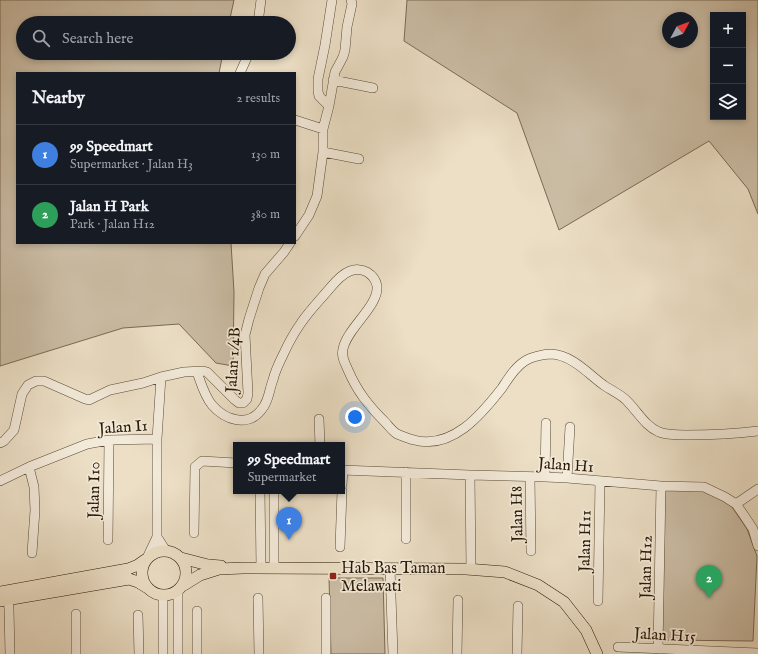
<!DOCTYPE html>
<meta charset="utf-8">
<style>
body{margin:0;font-family:"IM FELL English",serif;background:#242831;color:#f1f3f6}
.controls{position:absolute;right:12px;top:12px;display:grid;overflow:hidden;border-radius:0px;box-shadow:0 2px 6px #0003}
.controls button{width:36px;height:36px;display:grid;place-items:center;padding:0;border:0;border-bottom:1px solid #363941;background:#171b24;color:#f1f3f6;font:20px sans-serif}
.compass{position:absolute;left:662px;top:12px;width:36px;height:36px;border-radius:50%;background:#171b24;box-shadow:0 2px 6px #0003;rotate:49deg}
.you{position:absolute;left:355px;top:417px;width:14px;height:14px;margin:-10px;border:3px solid #fff;border-radius:50%;background:#1a73e8;box-shadow:0 0 0 6px #1a73e833}
.badge{display:grid;place-items:center;width:26px;height:26px;border-radius:50%;background:#c59692;color:#fff;font-size:13px;font-weight:700}
.pin{position:absolute;translate:-50% -33px;filter:drop-shadow(0 1px 2px #0008)}
.pin::after{content:'';position:absolute;top:21px;width:14px;height:12px;background:inherit;clip-path:polygon(0 0,100% 0,50% 100%)}
.popup{position:absolute;left:233px;top:442px;width:112px;height:52px;box-sizing:border-box;display:grid;place-content:center;border-radius:0px;background:#171b24;filter:drop-shadow(0 1px 3px #0005);font-size:13px;white-space:nowrap;color:#9ea1a6}
.popup b{font-size:15px;color:#f1f3f6}
.popup::after{content:'';position:absolute;left:50%;top:100%;margin-left:-8px;border:8px solid transparent;border-top-color:#171b24}
.list{margin:0;padding:0;list-style:none}
h2{display:flex;justify-content:space-between;align-items:center;height:52px;margin:0;padding:0 16px;font-size:17px}
h2 small{font-size:13px;font-weight:400;color:#9ea1a6}
.list li{display:grid;grid-template-columns:26px 1fr auto;gap:12px;align-items:center;box-sizing:border-box;height:60px;padding:0 16px;border-top:1px solid #363941}
.list b{display:block;font-size:15px;white-space:nowrap}
.list p{margin:0;font-size:13px;white-space:nowrap;color:#9ea1a6}
.list em{font-size:13px;font-style:normal;color:#9ea1a6}
.icon{flex:none;width:22px;height:22px;fill:none;stroke:currentColor;stroke-width:2;stroke-linecap:round;stroke-linejoin:round}
.map{position:relative;flex:none;width:758px;height:654px;overflow:hidden}
.search{position:absolute;background:#171b24;box-shadow:0 2px 6px #0003;left:16px;top:16px;width:280px;height:44px;display:flex;align-items:center;gap:10px;box-sizing:border-box;padding:0 14px;border-radius:22px;color:#9ea1a6;font-size:15px}
.panel{position:absolute;background:#171b24;box-shadow:0 2px 6px #0003;left:16px;top:72px;width:280px;height:172px;border-radius:0px}
.map>svg:first-child{display:block}
.green{fill:#cbbda5;stroke:#796a54;fill-rule:evenodd}
.lines{fill:none;stroke-linecap:round;stroke-linejoin:round}
.minor-casing{stroke:#584a34;stroke-width:10}
.major-casing{stroke:#271803;stroke-width:12}
.minor{stroke:#f3eada;stroke-width:9}
.major{stroke:#ecdfc6;stroke-width:11}
.poi-dot{fill:#8f2418;stroke:#f3eada;stroke-width:1.5}
.labels{text-anchor:middle;stroke-width:3.5;stroke-linejoin:round;paint-order:stroke}
.street-label{font-size:16px;fill:#271803;stroke:#f3eada}
.poi-label{font-size:16px;fill:#271803;stroke:#f3eada;text-anchor:start}
</style>
<div class="map">
<svg width="758" height="654" viewBox="0 0 758 654">
<rect width="100%" height="100%" fill="#ecdfc6"/>
<filter id="stains"><feTurbulence type="fractalNoise" baseFrequency=".005" numOctaves="4"/><feColorMatrix values="0 0 0 0 .2 0 0 0 0 .09 0 0 0 0 .02 0 0 0 .5 -.17"/></filter>
<radialGradient id="worn" r=".72"><stop offset=".6" stop-color="#630" stop-opacity="0"/><stop offset="1" stop-color="#630" stop-opacity=".3"/></radialGradient>
<path class="green" d="M0,0H234L229,23H23V53H223L219,73H17V243H231L234,292L233,366L216,363L179,324L123,328L0,366Z
M407,0H758V214L748,189L709,141L559,230L517,113L404,41ZM713,15H743V117H713ZM668,18H692V42H668Z
M665,488L702,490L730,504L747,529L757,556L753,641L662,640Z
M329,578H383L385,654H331Z"/>
<g class="lines">
<g class="minor-casing">
<path id="minor" d="M258,23L261,0
M240,73L249,53
M333,80L373,88
M329,106L319,96L318,91V79L325,45L332,0
M295,120L323,129
M323,152L359,159
M295,236L309,215L317,196L323,152V129L329,106L335,72L343,57L345,50L347,27L352,4L351,0
M197,372C201,383 204,395 212,405C225,420 248,428 262,409C269,401 269,390 273,380C275,371 279,363 283,355C288,344 294,333 301,323C309,311 320,300 330,288C335,282 342,274 350,271C355,269 362,269 367,272C372,275 376,280 377,286C379,306 347,328 343,349C341,357 345,363 348,370C357,391 368,405 384,421C388,425 392,431 397,434C402,436 409,439 414,440C452,450 481,415 502,388C508,379 515,367 525,361C531,357 544,354 551,354C573,355 589,375 605,386C611,390 623,396 627,401C638,412 645,426 659,432C667,435 677,435 686,435C710,435 734,434 758,431
M319,419L320,445
M0,443L4,441L14,430L22,394L28,385L36,381H44L85,399L89,400L110,390L143,383L161,377L184,372L203,371L207,372L235,400L239,403H243L247,399L248,393L245,335L249,319L259,288L265,274L284,252L290,243
M29,467L34,487L35,510L32,553
M342,470L470,475L545,477L567,478L661,486L704,487L725,497L736,504L743,514L753,529L758,546
M470,475L471,569
M530,477L531,551
M545,477L546,423
M567,478L570,427
M0,481L29,467L87,444L109,440L157,439
M342,485L343,470
M260,491L261,567
M274,491V567
M736,504L758,489
M194,533L195,467L202,461L236,463
M157,537L166,551
M406,539V472
M108,540L109,440
M340,547L342,491
M148,556L157,537V439L161,377
M390,568L393,654
M178,591V654
M8,593L9,609L10,654
M163,596V654
M258,598L259,654
M326,598V654
M598,601L600,481
M197,611V654
M76,614V654
M138,615L139,654
M618,647L758,653
M658,649L661,486
M457,654L458,600
M517,654L518,606"/>
</g>
<g class="major-casing">
<path id="major" d="M142 573a22 22 0 1 1 44 0a22 22 0 1 1-44 0Z
M181,558L208,565L221,566
M184,585L200,575L219,569L243,568L466,569L505,572L538,585L564,602L586,630L597,654
M0,592L128,569L138,565L145,560
M0,601L129,579L138,582L146,587"/>
</g>
<use href="#minor" class="minor"/>
<use href="#major" class="major"/>
</g>
<rect class="poi-dot" x="329" y="572" width="8" height="8" rx="2"/>
<g class="labels">
<g class="street-label">
<text transform="translate(232 360) rotate(-87)" y="6">Jalan 1/4B</text>
<text transform="translate(123 426) rotate(-4)" y="6">Jalan I1</text>
<text transform="translate(566 464) rotate(4)" y="6">Jalan H1</text>
<text transform="translate(93 490) rotate(-89)" y="6">Jalan I10</text>
<text transform="translate(516 514) rotate(-91)" y="6">Jalan H8</text>
<text transform="translate(584 541) rotate(-89)" y="6">Jalan H11</text>
<text transform="translate(645 567) rotate(-89)" y="6">Jalan H12</text>
<text transform="translate(665 634) rotate(3)" y="6">Jalan H15</text>
</g>
<g class="poi-label">
<text x="341" y="573">Hab Bas Taman<tspan x="341" dy="18">Melawati</tspan></text>
</g>
</g>
<rect width="100%" height="100%" filter="url(#stains)"/>
<rect width="100%" height="100%" fill="url(#worn)"/>
</svg>
<div class="controls">
<button>+</button>
<button>−</button>
<button><svg class="icon" aria-label="layers" viewBox="0 0 24 24"><path d="M12 4l9 5-9 5-9-5zM3 14l9 5 9-5"/></svg></button>
</div>
<svg class="compass" viewBox="-18 -18 36 36"><path d="M0-13l5 13h-10z" fill="#e53935"/><path d="M0 13l5-13h-10z" fill="#9ea1a6"/></svg>
<div class="you"></div>
<div class="pin badge" style="left:289px;top:540px;background:#3f7fe0">1</div>
<div class="popup"><b>99 Speedmart</b>Supermarket</div>
<div class="pin badge" style="left:709px;top:598px;background:#2e9e5b">2</div>
<div class="search"><svg class="icon" aria-label="search" viewBox="0 0 24 24"><circle cx="10" cy="10" r="6"/><path d="M15 15l6 6"/></svg>Search here</div>
<section class="panel">
<h2>Nearby<small>2 results</small></h2>
<ul class="list">
<li><span class="badge" style="background:#3f7fe0">1</span><div><b>99 Speedmart</b><p>Supermarket · Jalan H3</p></div><em>130 m</em></li>
<li><span class="badge" style="background:#2e9e5b">2</span><div><b>Jalan H Park</b><p>Park · Jalan H12</p></div><em>380 m</em></li>
</ul>
</section>
</div>
